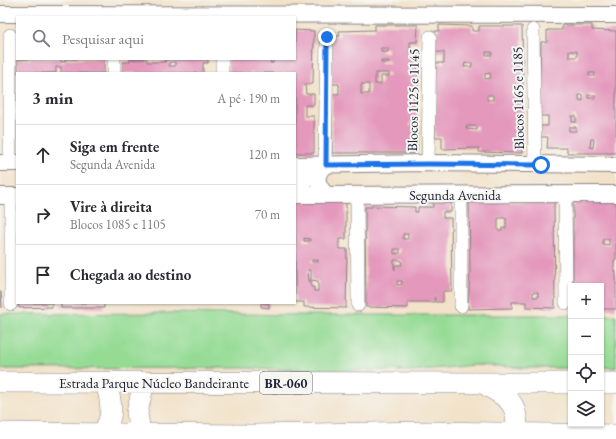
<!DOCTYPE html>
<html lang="pt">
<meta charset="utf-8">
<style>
body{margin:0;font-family:"EB Garamond",serif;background:#f2f2f3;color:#2b2b33}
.controls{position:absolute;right:12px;bottom:12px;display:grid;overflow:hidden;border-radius:0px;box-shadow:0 1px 3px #0004}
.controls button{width:36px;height:36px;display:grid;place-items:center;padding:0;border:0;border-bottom:1px solid #e1e1e2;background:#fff;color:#2b2b33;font:20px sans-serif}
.stop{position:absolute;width:12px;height:12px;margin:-9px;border:3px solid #1a73e8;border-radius:50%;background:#fff}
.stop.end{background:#1a73e8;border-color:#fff;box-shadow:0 1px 4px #0008}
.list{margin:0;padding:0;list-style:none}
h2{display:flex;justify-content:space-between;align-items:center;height:52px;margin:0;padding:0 16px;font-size:17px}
h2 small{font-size:13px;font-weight:400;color:#7c7c81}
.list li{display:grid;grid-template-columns:26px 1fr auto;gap:12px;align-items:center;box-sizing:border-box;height:60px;padding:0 16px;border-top:1px solid #e1e1e2}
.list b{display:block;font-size:15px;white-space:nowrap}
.list p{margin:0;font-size:13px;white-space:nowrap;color:#7c7c81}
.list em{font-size:13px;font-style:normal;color:#7c7c81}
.icon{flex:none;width:22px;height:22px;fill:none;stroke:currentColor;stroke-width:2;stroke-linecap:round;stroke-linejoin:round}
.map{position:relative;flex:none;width:616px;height:439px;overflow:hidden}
.search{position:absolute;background:#fff;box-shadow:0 1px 3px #0004;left:16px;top:16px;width:280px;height:44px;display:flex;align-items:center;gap:10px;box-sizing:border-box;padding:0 14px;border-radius:0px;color:#7c7c81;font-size:15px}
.panel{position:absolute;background:#fff;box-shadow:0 1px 3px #0004;left:16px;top:72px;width:280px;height:232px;border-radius:0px}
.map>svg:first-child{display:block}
.green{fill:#95db94;stroke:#5c7e68}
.building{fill:#e498bc;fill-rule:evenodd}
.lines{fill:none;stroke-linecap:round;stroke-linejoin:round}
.minor-casing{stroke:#8a8282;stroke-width:14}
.tertiary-casing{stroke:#8a8282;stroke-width:18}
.trunk-casing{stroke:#8a8282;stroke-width:22}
.minor{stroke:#fff;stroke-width:13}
.tertiary{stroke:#fff;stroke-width:16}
.trunk{stroke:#fff;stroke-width:21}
.route{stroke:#1a73e8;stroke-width:5}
.labels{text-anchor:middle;stroke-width:4;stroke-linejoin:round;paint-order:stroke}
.shield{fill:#f6f6f2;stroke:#626272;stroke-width:1}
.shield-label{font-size:13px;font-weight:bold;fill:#22223b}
.street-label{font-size:14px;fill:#22223b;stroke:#f6f6f2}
</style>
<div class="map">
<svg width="616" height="439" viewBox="0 0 616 439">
<rect width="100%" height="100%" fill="#f6f6f2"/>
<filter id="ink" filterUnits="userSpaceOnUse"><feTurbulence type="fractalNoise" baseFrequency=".025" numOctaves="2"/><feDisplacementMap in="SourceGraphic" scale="8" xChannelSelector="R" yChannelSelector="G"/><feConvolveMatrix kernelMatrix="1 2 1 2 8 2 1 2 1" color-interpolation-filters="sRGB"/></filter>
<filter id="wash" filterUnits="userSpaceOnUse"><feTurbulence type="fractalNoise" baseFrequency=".012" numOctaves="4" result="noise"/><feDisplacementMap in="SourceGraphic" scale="16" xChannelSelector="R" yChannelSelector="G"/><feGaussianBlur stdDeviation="0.9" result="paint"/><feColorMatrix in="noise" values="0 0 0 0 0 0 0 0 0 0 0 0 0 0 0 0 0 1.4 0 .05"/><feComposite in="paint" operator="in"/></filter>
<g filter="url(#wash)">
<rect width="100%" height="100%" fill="#f2e2c9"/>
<path class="green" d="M179,313L297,315H571V368H525L475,365L410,371L240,368L0,369V314Z
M601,315H616V368L601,367Z"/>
<g id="blocks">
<path class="building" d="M375,25H418L417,42H410V52H418L417,122H410V126H418L417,153H332V94H339V84H332V36H340L339,31L375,30ZM381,48H388V52H381ZM381,61H389V63H381ZM375,73H389V76H381V84H375ZM361,84H369V94H361Z
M439,25L472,26V31H479V26H522L523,84L522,153L479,152V148L442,149V137H435V63H444V52H435V31H439ZM486,52H492V55H486ZM465,63H472V67H464ZM490,73L491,78L485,79V74ZM487,95H493V100H487ZM467,126H477V130L466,129Z
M562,25H592V30L616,31V153H567V148H547L548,137H540V126H548V116H539L541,42H547V30H562ZM569,51H577V57H569ZM589,73H595V76H589ZM579,95H583V101L579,100ZM588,95H595V98H588ZM572,116H576V122H572ZM569,127H576V131H569ZM591,139H594L593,148L590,147Z
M295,30L314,31L313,84H305L306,94H314V105H305V116H314V153H295V73H228V59H271L270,63H273V59H295Z
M18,59H61V62H65V59H104V73H61V67H56V73H18Z
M130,59H147V62H165V59H208V63H203V73H123V62H130ZM170,62H175V66H169Z
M295,201H346V239H339V249H347L346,308L304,307V302H295ZM304,238L310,239V241H304ZM312,260H318V262H312ZM308,270H311V280L318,281V291H314V287H311V281H309Z
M433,201L451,202V212H443V218H451L452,291H443V302H435V297H434V302H408V308L366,307L365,207H372V206L415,207V212H418V207H433ZM403,234H408V239H403ZM394,249H400V253L394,254ZM394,260H401L402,265H395V270L394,269ZM397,281H402V284L397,285Z
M573,201H616V260H614V271H616V309H601V286H573ZM603,239H609V245L603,244Z
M469,202H554L555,308L526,307V302H512V308L468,309L470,271ZM498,218H506V228H502V231H498ZM533,292H538V297H533Z
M0,292H1L2,307H0Z
M19,303H52V307L19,308Z
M61,303H104V308H61Z
M261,303H269V308L261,307Z"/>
</g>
</g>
<g filter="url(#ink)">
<use href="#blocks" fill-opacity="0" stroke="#8a8282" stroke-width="1"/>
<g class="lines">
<g class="minor-casing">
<path id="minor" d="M533,30L535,165
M10,35V163
M114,73V59
M222,73V59
M428,163L430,37
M325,165L327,37
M565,194L566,303
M357,195L358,305
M11,196V304
M461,306V195"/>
</g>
<g class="tertiary-casing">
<path id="tertiary" d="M0,14L616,15
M0,163H17
M295,165L428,163L616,165
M298,165C305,174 304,185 299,195
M325,165C314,176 316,183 326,195
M295,195L616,194
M0,196H17"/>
</g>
<g class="trunk-casing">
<path id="trunk" d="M0,382L571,383
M483,383C492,389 507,395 513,406C517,414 517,425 518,434
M601,383H616
M0,433L253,435L430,432L616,435
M103,433C115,415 111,402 106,382
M140,433L137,413L144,382"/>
</g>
<use href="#minor" class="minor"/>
<use href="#tertiary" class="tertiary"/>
<use href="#trunk" class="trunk"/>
</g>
</g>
<g class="lines" filter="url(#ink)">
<path class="route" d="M327,37L326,165L428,164L541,165"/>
</g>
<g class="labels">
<rect class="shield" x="260" y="372" width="52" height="22" rx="3"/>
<g class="shield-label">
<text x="286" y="388">BR-060</text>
</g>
<g class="street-label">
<text transform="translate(518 98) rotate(-91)" y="5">Blocos 1165 e 1185</text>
<text transform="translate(413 100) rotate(-89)" y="5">Blocos 1125 e 1145</text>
<text x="455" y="200">Segunda Avenida</text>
<text x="154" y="388">Estrada Parque Núcleo Bandeirante</text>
</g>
</g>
</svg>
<div class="controls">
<button>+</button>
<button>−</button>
<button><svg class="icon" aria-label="locate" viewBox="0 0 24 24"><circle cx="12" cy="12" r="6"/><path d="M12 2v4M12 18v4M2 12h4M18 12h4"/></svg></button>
<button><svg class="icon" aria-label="layers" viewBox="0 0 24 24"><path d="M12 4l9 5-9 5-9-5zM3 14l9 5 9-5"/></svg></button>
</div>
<div class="stop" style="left:541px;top:165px"></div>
<div class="stop end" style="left:327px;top:37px"></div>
<div class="search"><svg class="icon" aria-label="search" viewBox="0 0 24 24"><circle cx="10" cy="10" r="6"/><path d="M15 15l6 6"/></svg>Pesquisar aqui</div>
<section class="panel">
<h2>3 min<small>A pé · 190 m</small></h2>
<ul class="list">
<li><svg class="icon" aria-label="ahead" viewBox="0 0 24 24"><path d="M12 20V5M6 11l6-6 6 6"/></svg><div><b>Siga em frente</b><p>Segunda Avenida</p></div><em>120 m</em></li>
<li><svg class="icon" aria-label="right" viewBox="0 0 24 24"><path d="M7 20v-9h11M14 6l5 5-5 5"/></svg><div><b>Vire à direita</b><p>Blocos 1085 e 1105</p></div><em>70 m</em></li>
<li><svg class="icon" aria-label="arrive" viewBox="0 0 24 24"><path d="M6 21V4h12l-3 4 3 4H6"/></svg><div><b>Chegada ao destino</b></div></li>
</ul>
</section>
</div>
